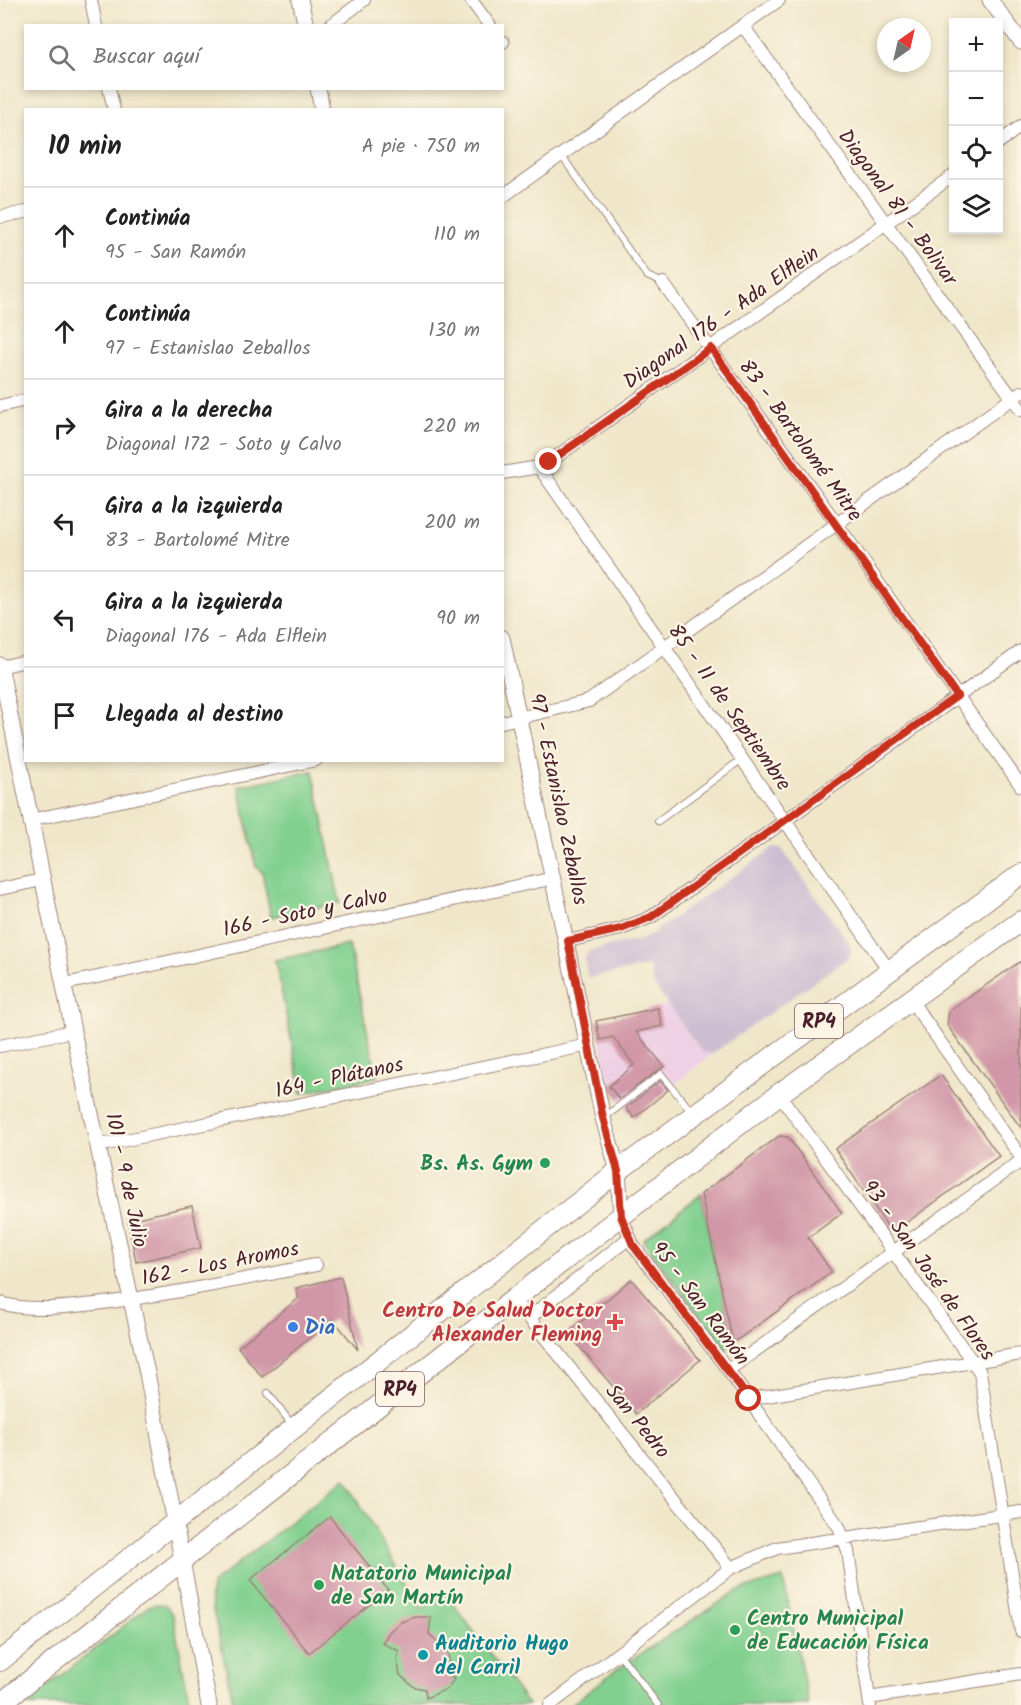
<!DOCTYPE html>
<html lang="es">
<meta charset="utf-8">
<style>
body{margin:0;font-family:Kalam,sans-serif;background:#f6f6f6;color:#222}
.controls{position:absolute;right:18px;top:18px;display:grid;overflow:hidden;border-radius:0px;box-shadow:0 3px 9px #0003}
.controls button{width:54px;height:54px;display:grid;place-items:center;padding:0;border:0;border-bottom:2px solid #e0e0e0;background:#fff;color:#222;font:30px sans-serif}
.compass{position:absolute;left:877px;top:18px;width:54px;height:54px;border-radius:50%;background:#fff;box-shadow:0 3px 9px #0003;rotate:34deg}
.stop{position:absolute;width:18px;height:18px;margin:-14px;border:4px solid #c8321e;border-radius:50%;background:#fff}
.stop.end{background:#c8321e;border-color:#fff;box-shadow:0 2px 6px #0008}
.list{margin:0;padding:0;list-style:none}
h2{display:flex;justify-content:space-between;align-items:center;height:78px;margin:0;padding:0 24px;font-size:26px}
h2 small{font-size:20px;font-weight:400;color:#767676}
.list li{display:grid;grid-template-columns:39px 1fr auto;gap:18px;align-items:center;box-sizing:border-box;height:96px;padding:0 24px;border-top:2px solid #e0e0e0}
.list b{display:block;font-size:22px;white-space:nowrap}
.list p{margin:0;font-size:20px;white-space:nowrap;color:#767676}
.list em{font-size:20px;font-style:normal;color:#767676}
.icon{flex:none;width:33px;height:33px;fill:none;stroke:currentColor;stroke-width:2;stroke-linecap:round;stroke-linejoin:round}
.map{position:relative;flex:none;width:1021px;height:1705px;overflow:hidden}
.search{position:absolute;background:#fff;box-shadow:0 3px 9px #0003;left:24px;top:24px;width:480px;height:66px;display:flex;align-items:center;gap:15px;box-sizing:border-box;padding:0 21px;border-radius:0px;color:#767676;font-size:22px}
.panel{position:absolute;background:#fff;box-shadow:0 3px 9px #0003;left:24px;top:108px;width:480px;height:654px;border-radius:0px}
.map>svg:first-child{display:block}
.built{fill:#efd0e5}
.industrial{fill:#cdbed2}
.green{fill:#81d08f;stroke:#66785d;stroke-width:1.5}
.building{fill:#d197a8}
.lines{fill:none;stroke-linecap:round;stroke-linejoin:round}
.service-casing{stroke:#9d837a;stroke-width:8}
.minor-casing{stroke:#9d837a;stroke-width:14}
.tertiary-casing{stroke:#9d837a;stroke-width:17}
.primary-casing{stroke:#9d837a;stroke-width:22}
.service{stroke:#fff;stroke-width:6}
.minor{stroke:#fff;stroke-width:12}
.tertiary{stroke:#fff;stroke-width:15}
.primary{stroke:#fff;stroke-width:20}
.route{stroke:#c8321e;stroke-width:8}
.leisure-dot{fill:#2e9e5b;stroke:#fcf5e5;stroke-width:2}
.health-dot{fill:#e0444e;stroke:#fcf5e5;stroke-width:2}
.shop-dot{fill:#3f7fe0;stroke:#fcf5e5;stroke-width:2}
.culture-dot{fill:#0f9aa8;stroke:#fcf5e5;stroke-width:2}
.labels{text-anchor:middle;stroke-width:4.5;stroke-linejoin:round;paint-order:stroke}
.shield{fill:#fcf5e5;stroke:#7f5f63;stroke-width:1.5}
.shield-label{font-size:20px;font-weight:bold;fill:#4a1f2b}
.street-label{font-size:21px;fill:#4a1f2b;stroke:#fcf5e5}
.leisure-label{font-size:21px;font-weight:bold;fill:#27864d;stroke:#fcf5e5;text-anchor:start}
.health-label{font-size:21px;font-weight:bold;fill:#be3a42;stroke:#fcf5e5;text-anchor:end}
.shop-label{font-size:21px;font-weight:bold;fill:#366cbe;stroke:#fcf5e5;text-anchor:start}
.culture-label{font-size:21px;font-weight:bold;fill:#0d838f;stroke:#fcf5e5;text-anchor:start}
</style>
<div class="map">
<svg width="1021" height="1705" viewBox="0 0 1021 1705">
<rect width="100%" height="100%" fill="#fcf5e5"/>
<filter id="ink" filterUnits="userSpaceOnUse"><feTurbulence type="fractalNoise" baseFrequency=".0167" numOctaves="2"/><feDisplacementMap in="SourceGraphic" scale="12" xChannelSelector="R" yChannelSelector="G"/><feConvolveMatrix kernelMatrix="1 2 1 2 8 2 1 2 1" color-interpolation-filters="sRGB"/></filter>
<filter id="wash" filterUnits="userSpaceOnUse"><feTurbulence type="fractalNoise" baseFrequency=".008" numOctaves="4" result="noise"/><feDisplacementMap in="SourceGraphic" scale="24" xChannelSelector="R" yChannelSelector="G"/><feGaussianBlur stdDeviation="1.35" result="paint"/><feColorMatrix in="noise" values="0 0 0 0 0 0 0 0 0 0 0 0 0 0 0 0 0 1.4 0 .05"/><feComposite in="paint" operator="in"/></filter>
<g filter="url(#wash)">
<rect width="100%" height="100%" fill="#f0e7ca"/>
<path class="built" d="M668,1005L701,1052L712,1054L634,1118L609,1086L596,1021Z"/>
<path class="industrial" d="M773,848L782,849L851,946L850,956L712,1054L702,1052L653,984L649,966L588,978L584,959L589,951L644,939Z"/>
<path class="green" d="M313,771L340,903L271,917L262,872L256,867L239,786Z
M349,945L377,1077L302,1093L275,960Z
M701,1194L733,1343L725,1350L643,1240Z
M345,1479L422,1609L444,1591L528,1705H234L210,1596L213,1583Z
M783,1578L809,1705H571L616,1670L737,1591Z
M157,1604L166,1605L173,1616L190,1705H24L149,1606Z"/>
<g id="blocks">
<path class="building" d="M1021,961V1128L947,1025L949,1011Z
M658,1008L662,1026L636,1032L664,1066L619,1099L609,1086L634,1065L613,1037L600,1040L596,1021Z
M941,1075L999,1156L892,1233L835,1149Z
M660,1081L668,1090L634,1118L626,1108Z
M779,1136L788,1137L842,1213L808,1238L832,1272L733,1343L701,1194Z
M192,1206L201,1248L136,1262L128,1220Z
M341,1277L358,1350L333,1319L262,1377L238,1347L299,1298L296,1288Z
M631,1279L700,1360L636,1414L568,1333Z
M330,1517L388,1590L309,1653L250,1580Z
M416,1617H431L429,1634L447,1650L449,1659L446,1674L454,1679L447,1689L426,1698L425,1689L414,1687L400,1675L397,1659L399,1651L382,1643L390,1631L401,1622Z"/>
</g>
</g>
<g filter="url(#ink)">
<use href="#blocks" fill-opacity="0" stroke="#9d837a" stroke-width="1.5"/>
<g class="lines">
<g class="service-casing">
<path id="service" d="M561,155L647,276L663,283
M658,821L742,759
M605,1117L661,1074L692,1112
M268,1393L293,1426
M618,1652L658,1705"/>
</g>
<g class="minor-casing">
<path id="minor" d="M91,0L96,26
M471,0L490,26
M330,26L364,0
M743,26L1021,410
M502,42H503
M109,88L114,110
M998,143L1021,126
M502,197L779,0
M0,217L26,212
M663,283L837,524L1021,786
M0,406L26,400
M539,467L888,969
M502,473L539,467L549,462L954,175
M0,667L26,661
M502,722L589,701L1021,392
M30,820L316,760
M0,889L42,880
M568,941L621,929L651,917L1021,651
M65,984L554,878
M910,999L1021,1157
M0,1046L73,1031
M779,1094L980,1372L1021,1631
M97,1146L589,1045
M621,1216L633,1245L728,1370L839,1527L848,1551L870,1705
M514,1299L731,1568
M0,1303C31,1312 63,1307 95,1304C169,1295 242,1279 316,1265
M529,1318L629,1238
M728,1370L1021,1161
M749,1399L1021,1354
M869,1698L1021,1674
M550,1705L731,1568L777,1548L1021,1512"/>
</g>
<g class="tertiary-casing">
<path id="tertiary" d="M300,0L306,26
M990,0L1021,42
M318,88L322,110
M502,638L603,1118L618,1171L621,1216
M0,665L73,1031L147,1373L209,1705"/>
</g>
<g class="primary-casing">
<path id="primary" d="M0,1661L618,1171L1021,874
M0,1704L514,1299L779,1094L1021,921"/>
</g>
<use href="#service" class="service"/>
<use href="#minor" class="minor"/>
<use href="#tertiary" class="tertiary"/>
<use href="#primary" class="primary"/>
</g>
</g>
<g class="lines" filter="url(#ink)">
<path class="route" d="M549,462L711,348L957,696L651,917L621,929L568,941L603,1118L618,1171L621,1216L633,1245L749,1399"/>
</g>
<g class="leisure-dot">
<circle cx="545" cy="1163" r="6"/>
<circle cx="319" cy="1585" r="6"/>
<circle cx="735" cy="1630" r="6"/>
</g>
<path class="health-dot" d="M612 1313h6v6h6v6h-6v6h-6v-6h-6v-6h6z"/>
<circle class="shop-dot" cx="293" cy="1327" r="6"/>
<circle class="culture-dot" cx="423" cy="1655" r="6"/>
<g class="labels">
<g class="shield">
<rect x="795" y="1004" width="48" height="34" rx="4.5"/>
<rect x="376" y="1372" width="48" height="34" rx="4.5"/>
</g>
<g class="shield-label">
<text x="819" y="1028">RP4</text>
<text x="400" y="1396">RP4</text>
</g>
<g class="street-label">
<text transform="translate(898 207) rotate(54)" y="7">Diagonal 81 - Bolivar</text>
<text transform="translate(721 317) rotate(-35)" y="7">Diagonal 176 - Ada Elflein</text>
<text transform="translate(801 440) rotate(54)" y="7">83 - Bartolomé Mitre</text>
<text transform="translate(730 707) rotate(55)" y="7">85 - 11 de Septiembre</text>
<text transform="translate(559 799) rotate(78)" y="7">97 - Estanislao Zeballos</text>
<text transform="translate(305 912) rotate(-12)" y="7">166 - Soto y Calvo</text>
<text transform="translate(339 1077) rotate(-12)" y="7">164 - Plátanos</text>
<text transform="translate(127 1180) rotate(78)" y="7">101 - 9 de Julio</text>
<text transform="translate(220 1263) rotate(-11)" y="7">162 - Los Aromos</text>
<text transform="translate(929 1270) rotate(55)" y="7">93 - San José de Flores</text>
<text transform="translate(701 1303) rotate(53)" y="7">95 - San Ramón</text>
<text transform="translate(638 1421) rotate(51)" y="7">San Pedro</text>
</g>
<g class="leisure-label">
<text x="533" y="1170" text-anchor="end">Bs. As. Gym</text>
<text x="331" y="1580">Natatorio Municipal<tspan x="331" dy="24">de San Martín</tspan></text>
<text x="747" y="1625">Centro Municipal<tspan x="747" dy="24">de Educación Física</tspan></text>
</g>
<g class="health-label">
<text x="602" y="1317">Centro De Salud Doctor<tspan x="602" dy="24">Alexander Fleming</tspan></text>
</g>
<g class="shop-label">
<text x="305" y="1334">Dia</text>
</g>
<g class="culture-label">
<text x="435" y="1650">Auditorio Hugo<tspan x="435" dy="24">del Carril</tspan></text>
</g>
</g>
</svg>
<div class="controls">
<button>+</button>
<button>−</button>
<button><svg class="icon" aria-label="locate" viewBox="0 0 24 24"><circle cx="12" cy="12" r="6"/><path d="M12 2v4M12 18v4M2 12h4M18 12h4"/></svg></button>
<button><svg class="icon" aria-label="layers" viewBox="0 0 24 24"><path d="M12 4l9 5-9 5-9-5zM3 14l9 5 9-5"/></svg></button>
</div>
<svg class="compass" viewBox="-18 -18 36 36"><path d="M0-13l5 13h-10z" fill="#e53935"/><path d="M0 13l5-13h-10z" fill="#767676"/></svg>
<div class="stop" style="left:749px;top:1399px"></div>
<div class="stop end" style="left:549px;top:462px"></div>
<div class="search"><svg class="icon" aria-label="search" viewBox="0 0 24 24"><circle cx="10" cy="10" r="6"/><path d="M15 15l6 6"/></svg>Buscar aquí</div>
<section class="panel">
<h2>10 min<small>A pie · 750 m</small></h2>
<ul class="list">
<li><svg class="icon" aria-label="ahead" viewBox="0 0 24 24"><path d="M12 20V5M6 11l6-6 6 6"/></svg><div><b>Continúa</b><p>95 - San Ramón</p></div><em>110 m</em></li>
<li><svg class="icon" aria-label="ahead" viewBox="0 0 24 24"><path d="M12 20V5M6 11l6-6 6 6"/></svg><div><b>Continúa</b><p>97 - Estanislao Zeballos</p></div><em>130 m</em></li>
<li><svg class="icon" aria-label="right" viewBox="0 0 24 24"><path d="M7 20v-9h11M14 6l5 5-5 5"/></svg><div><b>Gira a la derecha</b><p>Diagonal 172 - Soto y Calvo</p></div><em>220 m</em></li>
<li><svg class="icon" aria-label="left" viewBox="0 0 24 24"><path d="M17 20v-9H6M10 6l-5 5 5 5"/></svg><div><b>Gira a la izquierda</b><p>83 - Bartolomé Mitre</p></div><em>200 m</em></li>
<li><svg class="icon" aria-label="left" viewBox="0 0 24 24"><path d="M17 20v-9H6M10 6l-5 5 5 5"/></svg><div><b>Gira a la izquierda</b><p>Diagonal 176 - Ada Elflein</p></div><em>90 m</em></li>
<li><svg class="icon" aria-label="arrive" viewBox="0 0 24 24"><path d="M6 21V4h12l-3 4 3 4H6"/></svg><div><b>Llegada al destino</b></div></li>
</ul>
</section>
</div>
